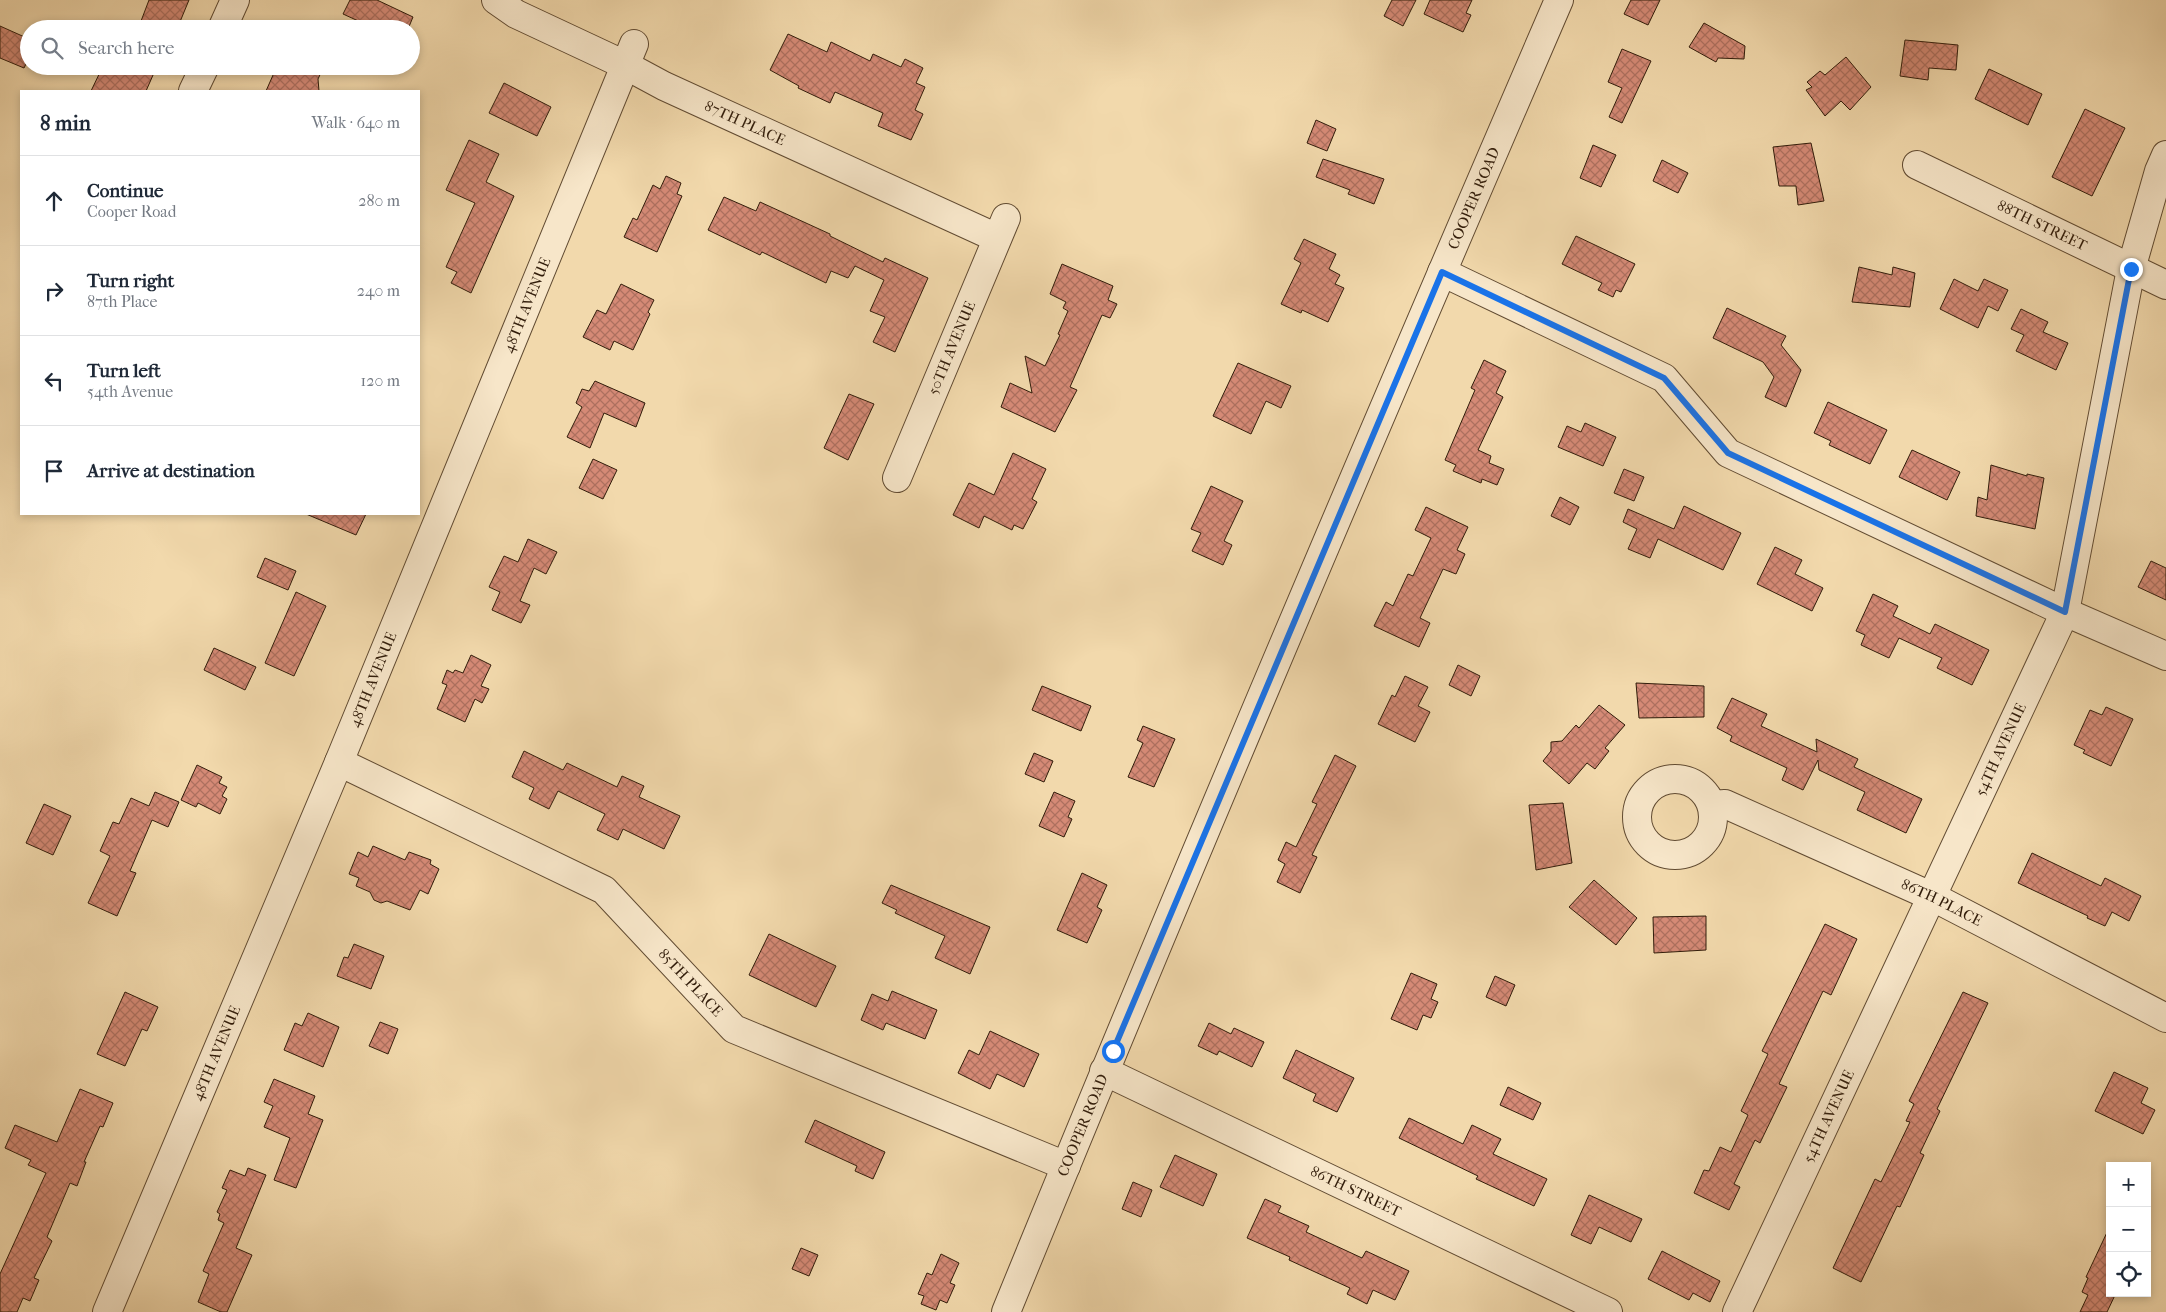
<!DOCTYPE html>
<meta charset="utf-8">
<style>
body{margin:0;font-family:"IM FELL French Canon",serif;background:#f2f2f3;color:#1f2937}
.controls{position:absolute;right:15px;bottom:15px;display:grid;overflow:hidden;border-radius:0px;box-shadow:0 2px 8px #0003}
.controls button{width:45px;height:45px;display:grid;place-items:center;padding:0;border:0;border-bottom:1px solid #e0e1e3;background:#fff;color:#1f2937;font:25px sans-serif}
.stop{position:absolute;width:15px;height:15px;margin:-11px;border:4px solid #1a73e8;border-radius:50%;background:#fff}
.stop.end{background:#1a73e8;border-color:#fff;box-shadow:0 1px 5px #0008}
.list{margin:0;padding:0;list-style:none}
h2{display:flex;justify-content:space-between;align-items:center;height:65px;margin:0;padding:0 20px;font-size:21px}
h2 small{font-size:16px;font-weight:400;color:#747a83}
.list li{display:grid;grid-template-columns:32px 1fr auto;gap:15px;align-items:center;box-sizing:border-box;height:90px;padding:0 20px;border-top:1px solid #e0e1e3}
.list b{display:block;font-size:19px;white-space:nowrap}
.list p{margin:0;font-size:16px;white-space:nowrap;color:#747a83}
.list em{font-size:16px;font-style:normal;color:#747a83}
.icon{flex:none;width:28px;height:28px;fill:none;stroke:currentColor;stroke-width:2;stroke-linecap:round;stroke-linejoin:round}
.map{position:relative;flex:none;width:2166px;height:1312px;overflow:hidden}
.search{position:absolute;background:#fff;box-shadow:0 2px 8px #0003;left:20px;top:20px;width:400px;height:55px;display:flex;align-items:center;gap:12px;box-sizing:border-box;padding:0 18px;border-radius:28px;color:#747a83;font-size:19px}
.panel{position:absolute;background:#fff;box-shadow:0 2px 8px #0003;left:20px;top:90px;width:400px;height:425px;border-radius:0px}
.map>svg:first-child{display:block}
.building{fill:url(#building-cross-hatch);stroke:#311c0a}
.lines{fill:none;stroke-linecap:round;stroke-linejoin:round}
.minor-casing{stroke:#614b32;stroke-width:30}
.minor{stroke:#f7e6c9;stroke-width:28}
.route{stroke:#1a73e8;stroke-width:6}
.labels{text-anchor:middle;stroke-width:4;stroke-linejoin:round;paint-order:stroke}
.street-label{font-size:15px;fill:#311c0a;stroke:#f7e6c9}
</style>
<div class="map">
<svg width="2166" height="1312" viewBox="0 0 2166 1312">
<defs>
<pattern id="building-cross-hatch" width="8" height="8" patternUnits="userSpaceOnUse" patternTransform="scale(1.25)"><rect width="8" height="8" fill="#d58a76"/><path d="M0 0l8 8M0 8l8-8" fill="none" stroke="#ad705f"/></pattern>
</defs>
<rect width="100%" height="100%" fill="#f2d9ac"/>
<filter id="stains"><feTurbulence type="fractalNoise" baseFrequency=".004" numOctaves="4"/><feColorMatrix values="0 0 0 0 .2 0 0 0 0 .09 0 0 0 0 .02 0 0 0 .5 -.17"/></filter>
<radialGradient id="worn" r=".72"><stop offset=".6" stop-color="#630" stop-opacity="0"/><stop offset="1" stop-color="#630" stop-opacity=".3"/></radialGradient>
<path class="building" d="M149,0H189L177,29H138Z
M350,0H377L413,17L408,29H376L343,14Z
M1392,0H1416L1403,26L1384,16Z
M1430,0H1472L1466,13L1471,15L1463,32L1424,14Z
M1631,0H1660L1648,25L1624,14Z
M1704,23L1745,46L1744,59L1718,58L1716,62L1689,47Z
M0,26L29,39V58L24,68L0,58Z
M788,34L827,52L831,42L870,61L873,54L901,67L905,59L923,68L916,83L925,87L915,110L923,114L911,140L878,126L883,113L835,92L830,103L798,88L799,86L770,70Z
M1905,40L1958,45L1956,70L1929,68L1928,80L1900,76Z
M1622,49L1651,61L1622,123L1609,117L1622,88L1608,82Z
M1846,57L1871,87L1850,110L1841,101L1825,116L1806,90L1812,87L1807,82L1820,71L1825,75Z
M103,66H157L146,91H91Z
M277,66H324L318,79L319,91H266Z
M1989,69L2042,94L2028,125L1975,99Z
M504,83L551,107L537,136L489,113Z
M2085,109L2125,128L2092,196L2052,177Z
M1316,120L1336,129L1327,151L1307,143Z
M469,140L499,154L486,182L514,196L471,293L451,283L457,272L446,267L475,203L446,190Z
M1811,143L1824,201L1798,205L1796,186H1779L1773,147Z
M1593,145L1616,155L1601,187L1580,178Z
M1323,159L1384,179L1374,204L1348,194L1350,190L1316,177Z
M1662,160L1688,173L1678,193L1653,181Z
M666,176L681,183L677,194L682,196L657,252L624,237L633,218L637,220L653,185L660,189Z
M724,197L756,211L760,202L830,234V236L883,262L885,258L928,278L895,352L873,342L885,317L870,311L884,280L855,266L848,278L831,271L826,283L762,252L760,255L708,230Z
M1576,236L1635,264L1621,292L1616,290L1613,297L1598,290L1602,283L1562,264Z
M1304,239L1336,254L1329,269L1340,275L1335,284L1344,288L1328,322L1302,310L1301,313L1281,304L1301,263L1294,259Z
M1062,264L1113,286L1108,300L1117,304L1110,318L1102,315L1070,387L1077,390L1055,432L1001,407L1010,383L1032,393L1025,356L1045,366L1060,335L1058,334L1068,311L1063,308L1066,302L1050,294Z
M1859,267L1892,275L1893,267L1915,273L1910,307L1852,302Z
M1954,279L1978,291L1984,279L2008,290L1998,311L1988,306L1978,328L1940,309Z
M621,284L654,300L648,312L650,314L633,350L614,341L610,350L583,337L597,310L606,314Z
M1727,308L1786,336L1781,345L1801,370L1786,407L1765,397L1774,377L1763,362L1713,338Z
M2021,309L2048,322L2043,332L2068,343L2056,370L2016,351L2024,335L2011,329Z
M1484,360L1506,371L1496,393L1503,397L1478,450L1491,456L1489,463L1504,469L1497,485L1482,479L1481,483L1453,471L1456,465L1445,460L1475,390L1471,388Z
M1238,363L1291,386L1281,408L1266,401L1251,434L1213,416Z
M595,381L645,403L636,427L604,413L590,448L567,437L582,407L576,403L582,389L589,391Z
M849,394L874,404L848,460L824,448Z
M1828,402L1887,430L1870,464L1829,445L1831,441L1814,433Z
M1585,423L1616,437L1603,466L1558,447L1567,426L1581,432Z
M1912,450L1960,472L1947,500L1899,477Z
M1013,453L1046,469L1032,499L1037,502L1023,529L1014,525L1012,530L984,516L979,528L953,515L969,483L994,495Z
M593,459L617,470L603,499L579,488Z
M1991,465L2027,476V474L2044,478L2035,529L1976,516L1978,497L1987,500Z
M1624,469L1644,477L1634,501L1614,493Z
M1211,486L1243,501L1224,541L1232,545L1223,565L1192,551L1201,533L1191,529Z
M1560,497L1579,507L1570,525L1551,516Z
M1684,506L1741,533L1723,570L1658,539L1650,558L1628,549L1637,529L1623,522L1628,509L1674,529Z
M1426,507L1468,527L1457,550L1465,554L1456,574L1443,569L1420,618L1430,623L1419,647L1374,626L1386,602L1393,606L1408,574L1413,576L1431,538L1415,530Z
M306,514H366L356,535Z
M528,539L557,552L546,574L534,568L520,601L530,605L521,623L492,610L500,592L489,587L504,556L518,562Z
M1775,547L1802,560L1795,574L1823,588L1812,611L1757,584Z
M265,558L296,571L288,590L257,577Z
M2151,561L2166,568V600L2138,587Z
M296,592L326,606L294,676L265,663Z
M1873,594L1898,606L1893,616L1930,634L1935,624L1989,650L1972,685L1937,668L1942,658L1899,638L1889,658L1861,645L1865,635L1856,631Z
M214,648L256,667L245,690L204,670Z
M471,655L491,665L481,686L489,689L482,703L475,699L465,722L437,709L447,685L442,683L447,670L453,673L455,670L463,673Z
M1458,665L1480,676L1471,696L1449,685Z
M1405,676L1428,687L1418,706L1430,712L1415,742L1378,724L1392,695L1395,697Z
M1636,683L1704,686V717L1639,718Z
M1042,686L1091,706L1081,731L1032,710Z
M1732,698L1767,714L1761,726L1817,752L1816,739L1858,759L1854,767L1922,799L1906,833L1857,810L1865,792L1819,770L1818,760L1803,790L1782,780L1787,768L1730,741L1732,736L1717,728Z
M1599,705L1625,725L1605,748L1609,751L1595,769L1587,763L1569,784L1543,761L1551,751V742L1562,741L1576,725L1579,728Z
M2106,707L2133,719L2111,766L2083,753L2085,750L2074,745L2090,710L2102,715Z
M1143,726L1175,739L1154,787L1128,777L1143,743L1137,740Z
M524,751L563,770L567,763L617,787L622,776L644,786L639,797L680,816L664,849L623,829L618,840L597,830L605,814L558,791L549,809L529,799L534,788L512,777Z
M1034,753L1053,761L1044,782L1025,774Z
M1335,755L1356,766L1312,855L1317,857L1300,893L1277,882L1285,864L1278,860L1286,842L1296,847L1317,804L1312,802Z
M197,765L222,777L219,783L227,787L222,796L227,799L220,814L198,803L196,807L181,800Z
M155,792L179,802L168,827L152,820L130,871L136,873L117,916L88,903L110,856L100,851L113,822L119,824L131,798L149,806Z
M1054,792L1075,801L1068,817L1072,819L1064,837L1039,826Z
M1563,803L1572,863L1536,870L1529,805Z
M44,804L71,816L53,855L26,843Z
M373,846L405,860L409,852L431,860L430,864L439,869L428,894L420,890L410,910L387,901L381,903L374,900L370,892L356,886L359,878L349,874L358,852L368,857Z
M2032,853L2101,886L2105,878L2141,896L2129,921L2112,912L2105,926L2087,918L2088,916L2018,883Z
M1082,873L1107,885L1097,907L1102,910L1087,943L1057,930Z
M1594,880L1637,918L1616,945L1569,907Z
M891,885L990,927L970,974L935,958L945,936L895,913L897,910L882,903Z
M1706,916V950L1654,953L1653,917Z
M1825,924L1857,939L1831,995L1823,991L1779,1084L1787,1087L1760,1143L1755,1140L1734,1184L1740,1187L1729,1210L1694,1193L1704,1170L1709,1171L1720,1147L1731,1152L1748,1115L1741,1111L1768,1054L1762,1051Z
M769,934L836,966L816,1007L749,975Z
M354,944L384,956L371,989L337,976L344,957L348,958Z
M1411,973L1437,984L1431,999L1438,1002L1431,1018L1423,1015L1417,1030L1391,1019Z
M1495,976L1515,985L1506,1006L1486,997Z
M892,991L937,1010L925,1039L886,1023L883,1030L861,1020L872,994L888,1001Z
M125,992L158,1007L147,1031L142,1029L125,1066L97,1054Z
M1963,992L1988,1003L1937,1109L1940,1111L1920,1153L1924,1155L1900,1207L1897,1206L1861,1282L1833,1268L1875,1179L1881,1182L1910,1122L1906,1121L1914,1104L1909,1101Z
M308,1013L339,1027L323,1067L284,1050L295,1023L302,1026Z
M380,1022L398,1029L388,1054L369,1046Z
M1209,1023L1231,1034L1234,1028L1264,1042L1252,1067L1219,1051L1217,1055L1198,1046Z
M990,1031L1039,1054L1024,1087L997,1074L990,1089L958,1073L969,1050L979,1055Z
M1296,1050L1354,1078L1337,1112L1313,1101L1316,1094L1283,1078Z
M2114,1072L2148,1088L2141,1103L2155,1110L2143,1134L2095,1111Z
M274,1079L315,1096L308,1114L323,1120L296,1188L274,1180L290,1138L264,1127L273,1106L264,1102Z
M1508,1087L1541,1103L1533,1120L1500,1105Z
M80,1089L113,1103L103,1127L100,1126L84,1162H86L77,1186L70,1183L47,1237L52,1241L34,1278L39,1280L30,1301L23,1298L17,1312H0V1274L46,1173L28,1165L31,1160L5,1148L15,1125L57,1142Z
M1409,1118L1463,1144L1472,1125L1501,1139L1493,1154L1547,1179L1534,1206L1476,1179L1478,1176L1399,1138Z
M815,1120L885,1152L873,1179L855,1171L857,1166L805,1142Z
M1175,1155L1217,1174L1203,1206L1160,1187Z
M248,1168L266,1175L236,1248L252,1255L227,1312H221L198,1302L209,1274L203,1271L224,1223L218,1220L220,1214L217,1212L227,1190L222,1188L230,1170L245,1176Z
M1133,1182L1152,1190L1141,1217L1122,1209Z
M1589,1195L1642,1219L1631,1242L1599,1227L1591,1244L1571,1235Z
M1265,1199L1281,1206L1278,1212L1309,1226L1306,1232L1362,1258L1366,1251L1409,1271L1395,1300L1373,1290L1367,1304L1347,1294L1350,1288L1289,1260L1290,1257L1247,1238Z
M2110,1226V1293H2116L2107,1312H2080L2088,1295L2082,1292L2088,1278L2086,1277Z
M801,1248L818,1255L809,1276L792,1269Z
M1662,1251L1720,1281L1710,1302L1693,1293L1689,1300L1648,1279Z
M941,1254L959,1263L950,1283L955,1285L947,1303L940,1300L936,1310L921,1304L924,1296L918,1294L927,1273L932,1275Z"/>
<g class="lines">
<g class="minor-casing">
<g id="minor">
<path id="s1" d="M496,0L516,14L625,65L664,86L997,238"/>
<path d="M222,29L235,0"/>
<path d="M193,91L205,66"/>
<path id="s2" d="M1917,165L2166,285"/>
<path d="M1442,272L1664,378L1728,453L2065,612L2166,656"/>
<path id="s3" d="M897,478L1006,218"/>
<path id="s4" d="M339,762L604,890L734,1029L1066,1166"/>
<circle cx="1675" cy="817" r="38"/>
<path id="s5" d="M1712,805L1725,804L1933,897L2166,1018"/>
<path id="s6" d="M1104,1071L1608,1312"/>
<path id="s7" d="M107,1312L339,762L634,44"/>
<path id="s8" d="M1006,1312C1185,873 1371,436 1559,0"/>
<path id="s9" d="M1737,1312L2065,612L2131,269L2159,171L2166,155"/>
</g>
</g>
<use href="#minor" class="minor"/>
</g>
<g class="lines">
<path class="route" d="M1113,1051L1442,272L1664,378L1728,453L2065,612L2131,269"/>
</g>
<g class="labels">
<g class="street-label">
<text dy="5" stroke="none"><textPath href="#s1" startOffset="278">87TH PLACE</textPath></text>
<text dy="5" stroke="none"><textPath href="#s8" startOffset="1208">COOPER ROAD</textPath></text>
<text dy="5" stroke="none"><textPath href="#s2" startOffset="139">88TH STREET</textPath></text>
<text dy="5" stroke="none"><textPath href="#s7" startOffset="1091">48TH AVENUE</textPath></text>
<text dy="5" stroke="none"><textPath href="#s3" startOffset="141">50TH AVENUE</textPath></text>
<text dy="5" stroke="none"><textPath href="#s7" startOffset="686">48TH AVENUE</textPath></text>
<text dy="5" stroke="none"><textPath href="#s9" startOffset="621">54TH AVENUE</textPath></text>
<text dy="5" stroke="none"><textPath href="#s5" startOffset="251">86TH PLACE</textPath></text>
<text dy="5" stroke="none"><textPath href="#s4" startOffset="421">85TH PLACE</textPath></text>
<text dy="5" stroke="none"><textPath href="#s7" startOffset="281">48TH AVENUE</textPath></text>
<text dy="5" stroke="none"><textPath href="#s9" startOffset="216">54TH AVENUE</textPath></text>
<text dy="5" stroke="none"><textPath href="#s8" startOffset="202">COOPER ROAD</textPath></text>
<text dy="5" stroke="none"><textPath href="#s6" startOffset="279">86TH STREET</textPath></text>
</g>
</g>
<rect width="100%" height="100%" filter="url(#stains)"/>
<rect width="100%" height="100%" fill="url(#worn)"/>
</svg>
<div class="controls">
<button>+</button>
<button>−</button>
<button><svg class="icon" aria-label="locate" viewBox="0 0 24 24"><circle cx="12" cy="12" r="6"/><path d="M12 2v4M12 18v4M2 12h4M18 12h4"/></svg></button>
</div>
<div class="stop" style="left:1113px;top:1051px"></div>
<div class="stop end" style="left:2131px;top:269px"></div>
<div class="search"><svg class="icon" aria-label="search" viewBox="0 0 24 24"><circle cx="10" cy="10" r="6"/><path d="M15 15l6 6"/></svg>Search here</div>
<section class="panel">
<h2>8 min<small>Walk · 640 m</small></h2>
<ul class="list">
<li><svg class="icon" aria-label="ahead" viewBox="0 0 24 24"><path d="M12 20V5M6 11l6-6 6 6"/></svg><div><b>Continue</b><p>Cooper Road</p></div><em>280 m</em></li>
<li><svg class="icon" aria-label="right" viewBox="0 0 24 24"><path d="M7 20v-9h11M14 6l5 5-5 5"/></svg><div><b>Turn right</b><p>87th Place</p></div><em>240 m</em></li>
<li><svg class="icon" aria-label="left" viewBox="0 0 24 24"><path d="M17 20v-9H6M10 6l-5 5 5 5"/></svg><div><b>Turn left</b><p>54th Avenue</p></div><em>120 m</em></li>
<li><svg class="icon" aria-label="arrive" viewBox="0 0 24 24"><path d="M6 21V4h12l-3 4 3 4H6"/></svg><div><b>Arrive at destination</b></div></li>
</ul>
</section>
</div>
